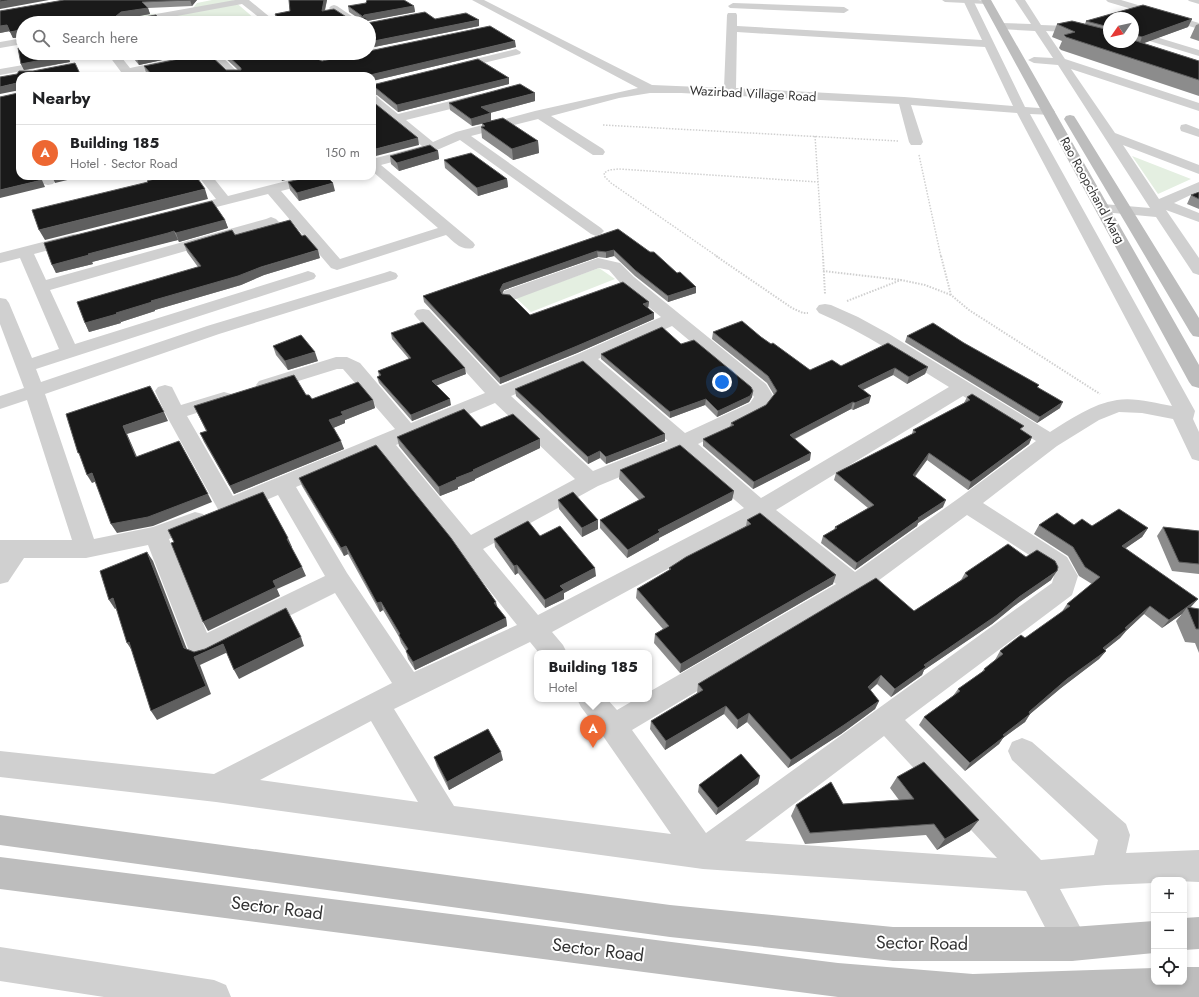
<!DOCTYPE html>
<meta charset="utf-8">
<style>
body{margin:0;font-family:Jost,sans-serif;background:#f6f6f6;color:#202124}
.controls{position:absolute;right:12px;bottom:12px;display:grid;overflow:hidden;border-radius:8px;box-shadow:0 2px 6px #0003}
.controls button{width:36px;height:36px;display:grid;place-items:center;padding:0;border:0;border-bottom:1px solid #e0e0e0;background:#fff;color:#202124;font:20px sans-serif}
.compass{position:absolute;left:1103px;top:12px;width:36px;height:36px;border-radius:50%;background:#fff;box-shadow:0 2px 6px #0003;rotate:236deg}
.you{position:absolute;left:722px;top:382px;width:14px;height:14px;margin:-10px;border:3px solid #fff;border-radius:50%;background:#1a73e8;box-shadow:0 0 0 6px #1a73e833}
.badge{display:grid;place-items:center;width:26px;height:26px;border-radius:50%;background:#ed6732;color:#fff;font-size:13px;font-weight:700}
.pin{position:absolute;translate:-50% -33px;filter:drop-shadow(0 1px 2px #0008)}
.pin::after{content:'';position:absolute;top:21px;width:14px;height:12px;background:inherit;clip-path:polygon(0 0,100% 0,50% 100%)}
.popup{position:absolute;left:534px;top:650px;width:118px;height:52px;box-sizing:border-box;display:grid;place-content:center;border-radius:8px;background:#fff;filter:drop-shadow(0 1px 3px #0005);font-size:13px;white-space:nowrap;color:#757577}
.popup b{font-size:15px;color:#202124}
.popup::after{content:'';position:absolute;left:50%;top:100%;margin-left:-8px;border:8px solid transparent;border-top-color:#fff}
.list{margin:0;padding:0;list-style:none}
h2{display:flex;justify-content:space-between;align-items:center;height:52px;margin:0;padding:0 16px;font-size:17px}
h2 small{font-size:13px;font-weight:400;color:#757577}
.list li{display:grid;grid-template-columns:26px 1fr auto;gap:12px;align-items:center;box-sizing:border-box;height:56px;padding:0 16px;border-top:1px solid #e0e0e0}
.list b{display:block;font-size:15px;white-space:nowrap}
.list p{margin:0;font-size:13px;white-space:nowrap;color:#757577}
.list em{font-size:13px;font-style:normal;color:#757577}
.icon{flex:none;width:22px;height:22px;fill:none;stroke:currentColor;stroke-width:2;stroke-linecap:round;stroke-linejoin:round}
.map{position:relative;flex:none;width:1199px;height:997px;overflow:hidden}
.search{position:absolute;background:#fff;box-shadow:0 2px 6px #0003;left:16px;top:16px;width:360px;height:44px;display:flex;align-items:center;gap:10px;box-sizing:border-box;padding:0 14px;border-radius:22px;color:#757577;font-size:15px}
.panel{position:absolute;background:#fff;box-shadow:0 2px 6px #0003;left:16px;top:72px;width:360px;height:108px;border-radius:12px}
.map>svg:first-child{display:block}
.green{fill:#e4efe1}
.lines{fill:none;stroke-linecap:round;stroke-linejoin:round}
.path-far1{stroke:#d0d0d0;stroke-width:1.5;stroke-dasharray:1.5 1.5;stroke-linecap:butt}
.path{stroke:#d0d0d0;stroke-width:2;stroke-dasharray:1.5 1.5;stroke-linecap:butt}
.service{fill:#d0d0d0;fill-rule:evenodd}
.minor{fill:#d0d0d0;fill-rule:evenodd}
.secondary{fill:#bdbdbd;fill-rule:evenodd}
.wall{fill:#8c8c8c;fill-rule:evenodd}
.shaded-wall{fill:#5f5f5f}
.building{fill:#1a1a1a;stroke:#5f5f5f}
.labels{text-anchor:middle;stroke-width:4;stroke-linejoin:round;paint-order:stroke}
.far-street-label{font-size:13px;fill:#333;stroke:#fff}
.near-street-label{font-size:18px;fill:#333;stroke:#fff}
</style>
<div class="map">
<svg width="1199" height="997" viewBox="0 0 1199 997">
<rect width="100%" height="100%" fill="#fff"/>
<path class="green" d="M212,0H233L255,19L231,23H110L101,15L189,13L197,3Z
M1132,156L1191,179L1158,194Z
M599,268L615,279L531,312L516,298Z"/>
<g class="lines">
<path class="path-far1" d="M603,125L898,141
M815,136L823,257
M919,155L941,257
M718,257L611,183L605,177L604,173L609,170L619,169L818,182"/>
<path class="path" d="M716,256L792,308L803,313H808
M823,256L825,294
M941,256L951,295L969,310L1100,394
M823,271L901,280L925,285L951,295
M847,301L901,280"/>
<path class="service" d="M942,0H978L990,2L987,4L945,2Z
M1188,0H1199V4L1189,1Z"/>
<path class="minor" d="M235,0H249L277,23H266L242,4L139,23L123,22L128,19Z
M472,0H484L652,85L724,88L727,15L728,13H736L737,15V26L982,40L963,0H973L1025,107L1053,109L1055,112L1053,115L1030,114L1195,411L1193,419L1199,432V461L1192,459L1173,419L1142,413L1119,412L1099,420L1057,446L983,503L1067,557L1078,576L1072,595L905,720L1041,860L1094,855L1098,840L1012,760L1008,751L1012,742L1022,738L1032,742L1126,824L1130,835L1126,853L1199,850V882L1154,880V883L1106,885L1060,889L1089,944L1084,956L1072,961L1060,956L1026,891L703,869L216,802L0,777V751L214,774L392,683L335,593L209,656L200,659L191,656L148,545L86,558H24L8,582L0,584V540H72L27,400L0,409V396L24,388L0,324V298L6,299L9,303L32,358L59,349L20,258L0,263V253L74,234L79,236L82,239L79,242L34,254L46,280L266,219L271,217L276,219L279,222L276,225L50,290L75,344L302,273L308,271L314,273L316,276L314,279L36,369L41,382L207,326L384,273L390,271L396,273L398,276L396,279L219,334L45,394L94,539L153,527L195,512L203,514L206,520L203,526L169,539L207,633L325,576L278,495L236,513L228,515L220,513L165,413L155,391L158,387L165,385L172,387L181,405L224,392L231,394L234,398L231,402L187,416L233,496L395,429L343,369H337L266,391L259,389L256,385L259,381L336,357H347L360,363L411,423L485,393L417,318L414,314L417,310L423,309L429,310L500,386L578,354L661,317L622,285L609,270L599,268L516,299L510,300L504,299L502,295L504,291L598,258L620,263L634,277L766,384L774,397L764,411L698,444L761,498L949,387C907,361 865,333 819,313L816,309L819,305L825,304L831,305L858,317L889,334L1050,432C1071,419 1092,404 1117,400C1134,397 1155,403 1172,406L1017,113L911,105L923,142L921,145H911L909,142L899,104L681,93H650L619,98L551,116L603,149L605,152L603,155H593L538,119L471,136L601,228L604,231L601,234L596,236L591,234L460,140L437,150L381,165L473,242L475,245L473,248C461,251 454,242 446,235L337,270L331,268L268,194L185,215L180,214L178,211L180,208L216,199L198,176H212L228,196L306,176H330L328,179L281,191L340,259L438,228L372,171V159L422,146L372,105V95L376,96L398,114L479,94L483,95L485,98L483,101L406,120L433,142L456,132L535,111L638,88ZM737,32L985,47L1013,106L904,97L736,88ZM672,326L751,392L754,397L750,403L685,433L598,359ZM583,366L668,441L593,471L511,396ZM963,396L1036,441L959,498L855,572L776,510ZM495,403L575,479L471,535L396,445ZM379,452L517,625L414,672L347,573L296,487ZM680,452L744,508L538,615L483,549L598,486ZM967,515L1051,569L1054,576L1052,583L706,833L632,730L863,592ZM758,520L836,584L649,692V699H636L617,710L607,699H577L581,707L603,736L671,834L454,806L394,709L530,642L539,653H567L563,645L552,632ZM371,721L418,802L260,780ZM884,736L997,858L745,841Z
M1015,0H1025L1041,25L1068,26L1109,37V42H1113L1109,43L1068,32L1046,31L1065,59L1199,103V111L1071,69L1115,133L1199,165V174L1123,145L1159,199L1199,182V191L1174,203L1199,213V222L1166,210L1199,258V275L1193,273L1156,217L1103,212L1098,211L1096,208L1098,205L1103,204L1150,208L1058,65L1034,63L1028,60L1034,57L1053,58L1035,31L1001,29L996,26L1001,23L1031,24Z
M1106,0H1121L1199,23V29L1108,2Z
M733,3L844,7L849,10L844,13L730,8L728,6Z
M334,5L337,6L362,23H350L331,10L329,8L331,6Z
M1133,30L1199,50V56L1133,36Z
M23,38V44L0,48V42Z
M516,49L521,52L520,54L451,71L445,68L447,66Z
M107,53H118L130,68L202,53H218L242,76H229L210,58L134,74L136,76H124Z
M52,60L58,63L56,65L0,75V69Z
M1186,124L1199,129V137L1181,131L1180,128L1181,125Z
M39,176H53L55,181L53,184L48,185L43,184Z
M0,947L214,980L226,985L231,997H104L0,981Z"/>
<path class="secondary" d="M981,0H991L1199,365V388L1192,386L1189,382Z
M1070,115L1074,116L1076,119L1199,318V337L1193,336L1190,332L1064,119L1066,116Z
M0,815L670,905L893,927H1072L1154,921V953L1072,961H893L670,937L0,845Z
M0,857L838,963L973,974L1154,968V982H1184V967H1199V997H838L0,889Z
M1199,917V949L1184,950V918Z"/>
</g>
<path class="wall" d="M64,0H197L192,6L148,8L150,14L125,18H139L156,15L164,23H23V53H67L70,62L24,70L21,64L18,48L19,47L17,40L21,39V37L13,38L10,31L0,33V11Z
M289,0H327L325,11L348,18H358L349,12L348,6H414L415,12L367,21V23L435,19L479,26L369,48V23L264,18H275V14L290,11Z
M1143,5L1192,19L1188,27L1143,43L1199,61V96L1061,50L1059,48L1062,41L1052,37L1057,24L1072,21L1085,24L1086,21ZM1109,18H1133V42H1109Z
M1199,24V41L1190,38L1196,25Z
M516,47L372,81V76H149L146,73L144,66L226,70H238L220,53H352L333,55L319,60L322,61Z
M129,53H195L139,65Z
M509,78V84L398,112L377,95L372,94V85Z
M535,101L490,113H491V121L538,141L539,153L513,160L482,138L481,127H482V124L472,126L450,110L449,103Z
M438,151L439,159L399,171L391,164L390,156Z
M444,160L507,179L508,187L478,196L445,168Z
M288,182L335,191L299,201L290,190Z
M1199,192V209L1187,204L1191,195Z
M225,220L228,228L179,242L178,240L172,241L92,262L93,264L56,273L44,243Z
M618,229L696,293L668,302L635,276L614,256L606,258L598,257L504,290L502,293L530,315L649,302L648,308L654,319L577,353L500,384L424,302L423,296Z
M235,235L320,258L264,275L241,285L155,310V311L121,322V323L89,332L85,323L198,267L187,252L184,244Z
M713,332L761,337L810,370L841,366L928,367L925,374L907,384L893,375L863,390L869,403L853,410L851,409L795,439L810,460L753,489L703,446V439L730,427L731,423L766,405L774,395L767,383L712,339Z
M391,333L466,374L436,385L451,405L412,421L379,383L377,377L379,376L378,371L409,359L392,339Z
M907,336L964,343L1038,387L1060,408L1037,423L905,342Z
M273,346L318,361L288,370L276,355Z
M601,354L753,391L752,397L749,402L717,417L705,405L670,418L601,359Z
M515,389L665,441L606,464L600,458L588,464L516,396Z
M306,395L312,399L373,400L375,408L345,420V423L333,428L344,449L234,494L204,442L200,433L206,431L194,406Z
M967,397L1032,437L1029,444L968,490L927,460L915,477L943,507L918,523L917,526L855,570L821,543L823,536L834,530L835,527L868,508L834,480L836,473L912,434L913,430L964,403Z
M481,427L540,448L475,479V480L458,487V489L440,496L399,446L397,437Z
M620,470L734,491L732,500L659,538V540L627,558L600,528V520L639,500L619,479Z
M299,478L497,607L506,618L507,626L415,670L408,659L406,651L401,643L399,637L383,610L380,612L348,554L344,556L302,486Z
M558,500L598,529L582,537L559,509Z
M747,520L833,584L680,673L654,643L655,634L663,629L636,598L637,589L669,570V568L746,526Z
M1039,525H1074L1148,528L1142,537L1125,548L1190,608L1199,609V653L1195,643L1185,642L1176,621L1182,614L1162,628L1144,614L1126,631L1120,638L1105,650L1106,651L1099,659L1061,688L1030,714L1025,722L1003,738L999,744L965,771L919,725L924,717L953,696L958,689L982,672L984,669L995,660L1000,651L1025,638L1061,613L1067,604L1092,584L1079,576L1068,556L1034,534Z
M1163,527L1199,531V574L1172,571L1157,536Z
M540,536L596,576L564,593V599L545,608L518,573L515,575L495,547L494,539Z
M965,573L1051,580L1014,606L992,624L924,670L922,675L891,697L877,684L870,690L879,701L875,709L841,734L788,768L747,722L737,729L724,714L665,750L650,729L651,721L697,693L698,684L914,611L961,580Z
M434,757L503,760L449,790L437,766Z
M760,776L758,784L716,815L698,792L699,785Z
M897,777L970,831L937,850L926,835L805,844L791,816L796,805L843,804L899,800L890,788Z"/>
<path class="shaded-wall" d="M13,0H49L0,9V2Z
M190,0H197L192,6Z
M324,0H327L323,17L322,11Z
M414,6L415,12L367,21L362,17L364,15Z
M148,8L150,14L124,19L118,23L115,17L121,12Z
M1192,19L1188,27L1139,45L1142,37Z
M88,20L89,23H69Z
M479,20V26L369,48V42Z
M7,25L10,31L0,33V26Z
M20,30L23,37L13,38L10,32Z
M515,41L516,47L372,81V76H370V75Z
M67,53L70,62L24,70L21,64Z
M161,53H195L139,65L137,58Z
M318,53H352L333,55L320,59L316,62V64L315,55Z
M509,78V84L398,112L397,105Z
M17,83L20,90L0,94V87Z
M535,93V101L482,115L481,107Z
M491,113V121L472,126L471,119Z
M418,138L419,145L372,157V150Z
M538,141L539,153L513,160L512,149Z
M438,151L439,159L399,171L397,163Z
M52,176H84L55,183Z
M280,176H300L282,181Z
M507,179L508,187L478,196L477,188Z
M42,180L45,187L0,198V190Z
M333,183L335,191L299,201L297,193Z
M205,189L208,199L45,240L39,230Z
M225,220L228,228L179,242L176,233Z
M174,231L178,240L92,262L88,254Z
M318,250L320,258L264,275L241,285L155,310V311L121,322L116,313L151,301Z
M614,250V256L606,258V252Z
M597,251L598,257L504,290L501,296L500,290L503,284Z
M89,255L93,264L56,273L52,265Z
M696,287V293L668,302V296Z
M649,302L648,309L643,304Z
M654,313V319L577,353L500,384V378Z
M117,314L121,323L89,332L85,323Z
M315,352L318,361L288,370L285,361Z
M928,367L925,374L907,384L909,377Z
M465,368L466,374L433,387L432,381Z
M895,368L893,375L856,393L858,386Z
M753,391L752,397L749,402L717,417L718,411Z
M871,396L869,403L853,410L855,403Z
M450,399L451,405L412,421L411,415Z
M706,399L705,405L670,418V412Z
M373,400L375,408L345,420V423L331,429L329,420L341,412Z
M853,402L851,409L788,442L790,435Z
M1063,402L1060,408L1037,423L1040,417Z
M164,412L168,421L127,434L141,466L136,457L123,426Z
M665,434V441L606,464V457Z
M1032,437L1029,444L968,490L971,482Z
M540,439V448L475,479V480L458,487V489L440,496L439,487L473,470Z
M341,441L344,449L234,494L230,486Z
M600,451V458L588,464V457Z
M811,453L810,460L753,489L754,482Z
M929,453L927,460L910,482L913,475Z
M92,473L97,481L92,483L87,475Z
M734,491L732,500L659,538V540L627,558L628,550L658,530Z
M208,494L212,502L153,526L117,533L111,524Z
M946,500L943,507L918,523L917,526L855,570L857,563L918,518Z
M598,520V529L582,537V528Z
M1148,528L1142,537L1116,555L1122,546Z
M288,538L292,547H290L287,539Z
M346,546L348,554L344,556L341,548Z
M147,552L153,561L190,657L184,648Z
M517,565L518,573L515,575L514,566Z
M302,567L306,576L277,589L280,596L208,631L203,622L273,581Z
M595,568L596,576L564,593V599L545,608V600L560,586Z
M1057,571L1051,580L1014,606L992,624L924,670L922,675L891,697L895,689L924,665L1019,597Z
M836,575L833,584L680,673L681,664Z
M113,598L119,607L115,609L109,600Z
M1198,599L1190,608L1187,607L1182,614L1162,628L1169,620Z
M381,602L383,610L380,612L377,603Z
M496,602L498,610L494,603Z
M1150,606L1144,614L1126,631L1120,638L1096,657L1103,648Z
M506,618L507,626L415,670L413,662Z
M301,637L304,646L239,679L234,670Z
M129,642L133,652L127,643Z
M223,644L228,652L200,665L211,694L157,720L151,711L194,657Z
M1106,651L1099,659L1061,688L1030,714L1025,722L1003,738L999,744L965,771L970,763L1029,712L1067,679Z
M881,675L877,684L864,696L868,687Z
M879,701L875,709L841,734L788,768L791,760Z
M726,706L724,714L665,750L666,741Z
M749,713L747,722L737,729L738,720Z
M501,752L503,760L449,790L447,782Z
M760,776L758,784L716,815L718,808Z
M979,820L970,831L937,850L945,839Z"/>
<path class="building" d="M0,0H13L0,2Z
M64,0H190L142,2L148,8L121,12L115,17L117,18H139L156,15L164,23H91L88,20L69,23H23V53H67L68,55L21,64L18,48L21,46L18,45L17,40L21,39L22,32L20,30L10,32L7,25L0,26V11Z
M289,0H324L322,11L334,9L348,18H361L362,16L348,6L366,3L367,0H404L414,6L364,15L362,17L366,18L367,23L425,12L435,19L466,13L479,20L369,42V23H228L262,17L264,18H275L277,17L275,14L290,11Z
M1143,5L1192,19L1142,37L1133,34V18H1109V27L1086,21Z
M1072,21L1109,30V42H1133V40L1199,61V80L1066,37L1064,35L1075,32L1057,24Z
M490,26L515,41L370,75V76H153L144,66L208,53L226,70H241V68L225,53H318L315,55V58L322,61L360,53H369V51Z
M132,53H161L137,58Z
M478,59L509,78L397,105L376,88L372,87V85Z
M75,63L81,76H20V176H37L38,178L42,180L0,190V97L18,93L19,85L17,83L0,87V77L17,74L19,71H33Z
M520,84L535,93L481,107L491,113L471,119L449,103Z
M372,101L418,138L372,150Z
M503,118L538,141L512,149L481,127L485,126L482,123Z
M430,145L438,151L397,163L390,156Z
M471,153L507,179L477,188L444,160Z
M166,176H196L205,189L39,230L32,210L148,182L147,181Z
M312,176H326L333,183L297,193L288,182Z
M1199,192V199L1191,195Z
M212,201L225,220L176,233L174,231L168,233L88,254L89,255L52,265L44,243Z
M290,220L302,236L305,235L318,250L261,267L238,276L151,301L152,302L116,313L117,314L85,323L77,302L201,266L184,244L232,230L235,235Z
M618,229L650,252H654L677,273L680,272L696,287L668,296L635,270L614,250L606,252L597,251L503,284L500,290L502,294L510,295L530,315L623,282L649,302L643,304L654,313L577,346L500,378L423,296Z
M742,321L761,337L771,344L773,343L810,370L832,360L841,366L888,343L928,367L909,377L895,368L858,386L871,396L855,403L853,402L790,435L811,453L754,482L703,439L734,425L731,423L766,405L777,391L768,376L713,332Z
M423,322L465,368L432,381L450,399L411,415L377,377L381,375L378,371L411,358L391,333Z
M933,323L964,343L1039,385L1037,387L1063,402L1040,417L907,336Z
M662,327L681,344L694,340L751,387L753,391L750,396L718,411L706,399L670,412L601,354Z
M301,335L315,352L285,361L273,346Z
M583,361L665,434L606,457L600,451L588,457L515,389Z
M294,375L306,395H309L312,399L358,382L373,400L341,412L343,415L329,420L341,441L230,486L200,433L207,431L194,406Z
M150,386L164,412L123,426L136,457L179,441L208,494L148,517L111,524L92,473L87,475L79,453H78L66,414Z
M972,394L1024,426L1020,429L1032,437L971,482L929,453L913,475L946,500L918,518L919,519L857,563L823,536L837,528L835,527L874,505L836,473L916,432L913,430L970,400L967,397Z
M464,409L481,427L513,414L540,439L473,470L474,471L456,478L457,479L439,487L397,437Z
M376,445L451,538L496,602L494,603L506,618L413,662L406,651L408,649L399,635L400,634L381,602L377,603L346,546L341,548L299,478Z
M680,445L734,491L658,530L660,532L628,550L600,520L645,497L620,470Z
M263,492L288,538L287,539L302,567L273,581L276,587L203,622L171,543L174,542L168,530Z
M573,492L598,520L582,528L558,500Z
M1119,509L1148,528L1122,546L1198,599L1169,620L1150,606L1125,628L1127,629L1103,648L1106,651L1067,679L1029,712L1030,714L1003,735L1005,736L970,763L924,717L960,691L958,689L985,670L984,669L1003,654L1000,651L1021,635L1025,638L1070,606L1067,604L1100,577L1085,567L1073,547L1039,525L1057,513L1074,525L1082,519L1092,526Z
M760,513L836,575L681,664L655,634L669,626L637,589L671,569L669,568L686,557L751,524L747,520Z
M528,521L540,536L560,526L595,568L560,586L564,590L545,600L517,565L514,566L494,539Z
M1163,527L1199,531V564L1179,562Z
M1008,544L1026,557L1037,550L1055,561L1058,567L1057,571L1019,597L997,615L924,665L926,667L895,689L881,675L868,687L879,701L844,725L791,760L749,713L738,720L726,706L666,741L651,721L703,690L698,684L876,578L914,611L968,576L965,573Z
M147,552L184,648L194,652L205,649L286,608L301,637L234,670L223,644L194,657L206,686L151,711L129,642L127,643L113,598L109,600L100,571Z
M1187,607L1199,609V629H1196Z
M488,729L501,752L447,782L434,757Z
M741,754L760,776L718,808L699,785Z
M924,762L979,820L945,839L934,824L810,833L796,805L831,782L843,804L914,799L897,777Z"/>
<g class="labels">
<g class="far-street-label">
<text transform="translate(753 93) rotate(3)" y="5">Wazirbad Village Road</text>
<text transform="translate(1093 190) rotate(61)" y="5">Rao Roopchand Marg</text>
</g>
<g class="near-street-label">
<text transform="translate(277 908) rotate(7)" y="6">Sector Road</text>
<text transform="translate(922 943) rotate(1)" y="6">Sector Road</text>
<text transform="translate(598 950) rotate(7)" y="6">Sector Road</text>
</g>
</g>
</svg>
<div class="controls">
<button>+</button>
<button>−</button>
<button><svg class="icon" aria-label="locate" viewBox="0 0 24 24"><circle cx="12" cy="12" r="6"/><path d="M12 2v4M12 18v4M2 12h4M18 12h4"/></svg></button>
</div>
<svg class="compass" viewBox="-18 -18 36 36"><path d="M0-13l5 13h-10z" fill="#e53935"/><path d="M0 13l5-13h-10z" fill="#757577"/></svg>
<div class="you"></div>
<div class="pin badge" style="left:593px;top:748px">A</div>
<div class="popup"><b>Building 185</b>Hotel</div>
<div class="search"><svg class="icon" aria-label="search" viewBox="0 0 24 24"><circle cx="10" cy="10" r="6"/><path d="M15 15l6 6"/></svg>Search here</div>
<section class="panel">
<h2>Nearby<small></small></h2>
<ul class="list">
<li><span class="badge">A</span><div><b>Building 185</b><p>Hotel · Sector Road</p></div><em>150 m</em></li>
</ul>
</section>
</div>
